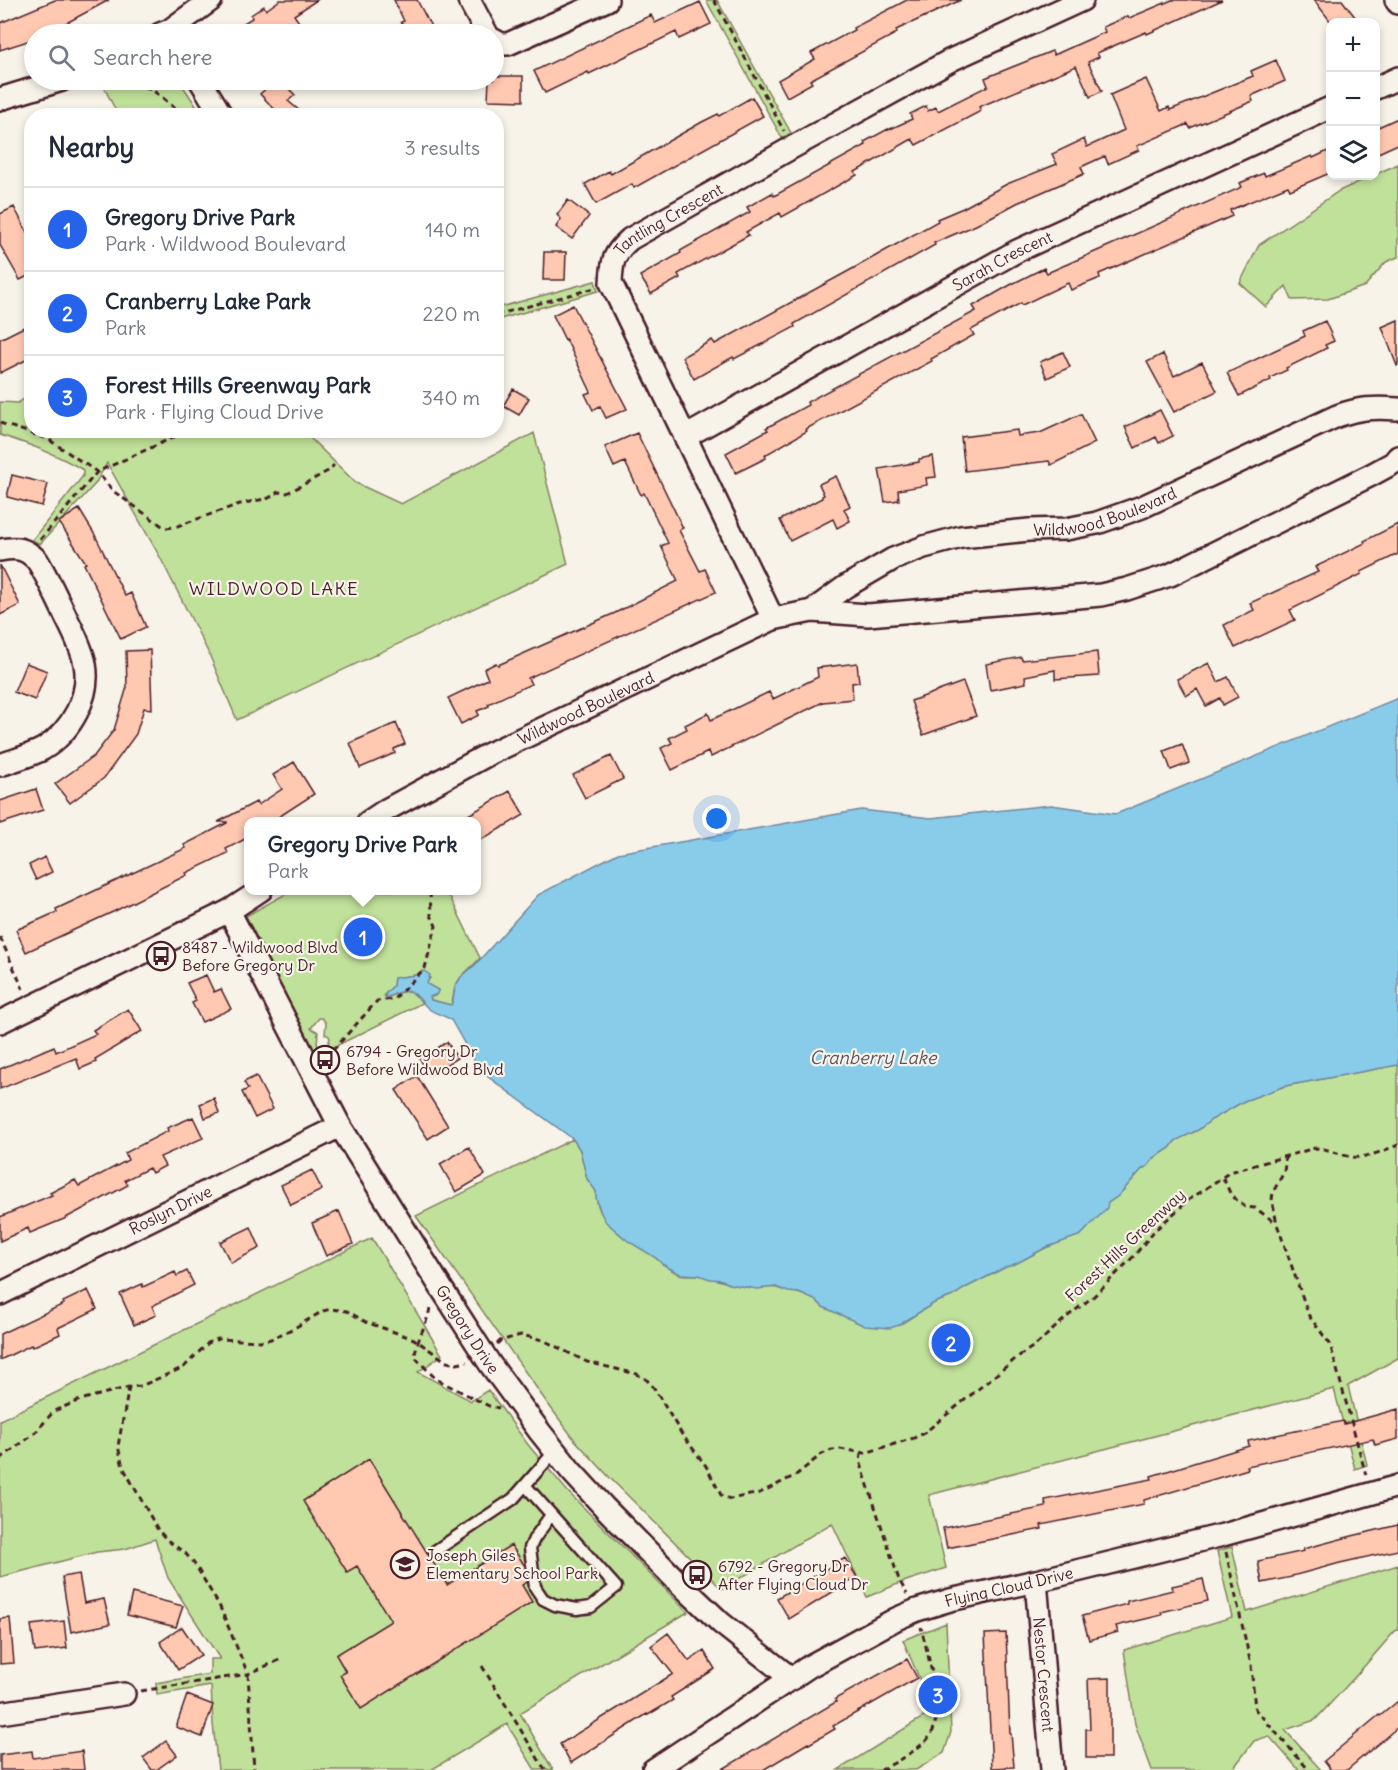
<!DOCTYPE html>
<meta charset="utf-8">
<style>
body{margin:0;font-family:Delius,sans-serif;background:#f2f2f3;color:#1f2937}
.controls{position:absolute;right:18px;top:18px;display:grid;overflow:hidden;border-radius:12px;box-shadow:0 3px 9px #0003}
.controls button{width:54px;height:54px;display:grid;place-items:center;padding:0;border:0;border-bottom:2px solid #e0e1e3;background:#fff;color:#1f2937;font:30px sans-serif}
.you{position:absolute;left:717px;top:819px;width:21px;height:21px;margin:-15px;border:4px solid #fff;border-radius:50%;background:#1a73e8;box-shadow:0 0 0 9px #1a73e833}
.badge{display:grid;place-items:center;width:39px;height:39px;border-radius:50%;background:#2563eb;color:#fff;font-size:20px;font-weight:700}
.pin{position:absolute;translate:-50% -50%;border:3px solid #fff;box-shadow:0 2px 6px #0006}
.popup{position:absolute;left:244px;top:817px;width:237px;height:78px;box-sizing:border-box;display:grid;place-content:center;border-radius:12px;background:#fff;filter:drop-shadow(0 2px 4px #0005);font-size:20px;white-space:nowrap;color:#747a83}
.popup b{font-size:22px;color:#1f2937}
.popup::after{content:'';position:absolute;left:50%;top:100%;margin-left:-12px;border:12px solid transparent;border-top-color:#fff}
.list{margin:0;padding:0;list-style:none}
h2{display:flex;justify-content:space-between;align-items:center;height:78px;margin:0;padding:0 24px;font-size:26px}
h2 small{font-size:20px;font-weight:400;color:#747a83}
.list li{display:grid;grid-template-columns:39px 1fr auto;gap:18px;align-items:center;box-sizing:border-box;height:84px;padding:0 24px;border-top:2px solid #e0e1e3}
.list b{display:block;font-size:22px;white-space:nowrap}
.list p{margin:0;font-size:20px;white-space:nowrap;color:#747a83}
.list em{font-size:20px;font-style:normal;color:#747a83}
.icon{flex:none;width:33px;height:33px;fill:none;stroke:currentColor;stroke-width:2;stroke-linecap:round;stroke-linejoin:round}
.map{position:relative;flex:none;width:1398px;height:1770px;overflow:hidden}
.search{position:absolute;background:#fff;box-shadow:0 3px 9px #0003;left:24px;top:24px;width:480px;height:66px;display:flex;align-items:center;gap:15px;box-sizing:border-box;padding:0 21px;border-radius:33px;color:#747a83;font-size:22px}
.panel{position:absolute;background:#fff;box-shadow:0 3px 9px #0003;left:24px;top:108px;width:480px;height:330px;border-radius:24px}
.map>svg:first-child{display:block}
.green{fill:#c0e19a;stroke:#858062;stroke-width:1.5}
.water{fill:#89ccea;stroke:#70879e;stroke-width:1.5}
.building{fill:#ffc8b1;stroke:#4a1f2b;stroke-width:1.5}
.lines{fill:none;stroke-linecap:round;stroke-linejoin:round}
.lane-casing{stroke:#4a1f2b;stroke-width:15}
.street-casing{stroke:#4a1f2b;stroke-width:26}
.path{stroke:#4a1f2b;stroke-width:3;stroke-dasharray:6 4.5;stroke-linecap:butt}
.lane{stroke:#f7f3e8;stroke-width:10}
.street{stroke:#f7f3e8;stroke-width:21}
.labels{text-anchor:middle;stroke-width:4.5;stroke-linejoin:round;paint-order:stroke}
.street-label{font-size:16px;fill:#4a1f2b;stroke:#f7f3e8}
.poi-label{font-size:16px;fill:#4a1f2b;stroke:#f7f3e8;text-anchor:start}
.neighbourhood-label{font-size:18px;letter-spacing:1.5px;fill:#4a1f2b;stroke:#f7f3e8}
.water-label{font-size:18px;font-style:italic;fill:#5d5364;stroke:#f7f3e8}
</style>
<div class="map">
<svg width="1398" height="1770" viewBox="0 0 1398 1770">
<rect width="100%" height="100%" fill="#f7f3e8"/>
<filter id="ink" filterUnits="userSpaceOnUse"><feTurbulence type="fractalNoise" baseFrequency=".0167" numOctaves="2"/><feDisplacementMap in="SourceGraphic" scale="12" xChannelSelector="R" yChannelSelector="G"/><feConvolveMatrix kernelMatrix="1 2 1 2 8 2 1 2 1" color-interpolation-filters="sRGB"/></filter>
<g filter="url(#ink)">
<path class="green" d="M706,0H717L791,133L782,138Z
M117,80H179L202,115H118L104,87Z
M1398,164V257L1386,262L1365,286L1328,299L1292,300L1286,286L1266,307L1240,283L1259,245L1339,191Z
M595,281L598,291L497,320V308Z
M31,394L32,430L303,431L356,483L401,504L534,433L568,564L237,720L209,654L161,559L107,463L95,484L40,544L32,540L83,476V470C57,454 29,444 0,435V402L18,403Z
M291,891H447L480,958C472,968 462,973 456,985C453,991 454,999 451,1005L431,1000L430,997L435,996L438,991L427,984L426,983L430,978L422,971L416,975L394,978L393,986L384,995L387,998C403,990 411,987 422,1003L326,1051L330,1038L329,1036L325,1034L326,1023L322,1018H319L311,1028L318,1032L317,1044L323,1053L315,1057L246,916Z
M1398,1065V1358L1348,1386L1367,1465L1355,1469L1334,1389L929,1495L946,1568L900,1583L867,1597L832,1523L722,1589L611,1479L574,1439L545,1400L416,1216L573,1139L580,1150L587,1179L596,1191C596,1213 607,1223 622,1236C632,1244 643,1249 653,1256C662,1262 669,1270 679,1274C686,1276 691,1274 698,1275C708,1276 722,1282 733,1284C741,1286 751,1289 760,1288C766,1288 772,1287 778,1288C791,1291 815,1296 823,1307L899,1325L934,1303L953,1296L965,1288L1006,1267L1017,1263L1045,1248L1084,1232L1108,1203L1118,1196L1142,1169L1148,1166L1153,1159L1170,1148L1177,1139L1198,1130L1211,1120L1244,1101L1285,1086Z
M372,1238L442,1355L418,1372L471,1401L488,1390L529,1446L569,1493L688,1612L520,1713L553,1770H535L507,1724L431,1770H218L213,1724L211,1686L157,1695L156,1683L210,1674V1659H220L168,1578L155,1539L125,1549L97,1552L0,1577V1420Z
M1232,1547L1247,1612L1398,1565V1630L1395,1631L1354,1678L1315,1720L1285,1730L1321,1770H1299L1269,1736L1254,1741L1232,1770H1152L1135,1724L1124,1650L1232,1617L1217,1551Z
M946,1623L951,1732L944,1753L916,1770H838L933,1711L903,1640Z"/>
<path class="water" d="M1398,698V1065L1285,1086L1244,1101L1211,1120L1198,1130L1175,1141L1170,1148L1154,1158L1148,1166L1142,1169L1118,1196L1108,1203L1107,1208L1081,1235L1045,1248L1017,1263L1006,1267L965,1288L953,1296L934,1303L899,1325L890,1328L865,1326L823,1307L817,1301L799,1293L788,1292L776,1287L757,1289L729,1284L722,1280L710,1279L699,1275L680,1274L662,1264L656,1258L628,1241L606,1222L601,1213L596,1198V1191L587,1179L580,1150L573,1139L480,1071L451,1020C444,1015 435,1014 429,1009C421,1003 418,993 408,991C399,990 392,996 385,998L386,993L393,986L394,978L416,975L424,971L430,975L427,984L438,990L437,994L430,997L431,1000L451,1005L453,1001L455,987L461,977L475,965L538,895L618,853L861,810L931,818L1051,805L1116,814Z"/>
<path class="building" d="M55,0H109L46,34H34V39L0,50V23Z
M280,0H317L294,15L301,25L287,34H226L252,18L251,15L264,6L266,10Z
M394,0H417L435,34H407L401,22L404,21Z
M907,0H961L896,30L897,33L810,80L812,83L787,97L778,80L815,59L811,53L854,30L853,28Z
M1172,0H1222L1147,34L1146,32L1097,53L1099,57L1088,62L1102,91L1090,97L1076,66L979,107L981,111L916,145L912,139L855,172L857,175L782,217L780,213L746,232L749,235L678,274L680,278L651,294L640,276L681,253L680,251L750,212L747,207L772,193L774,196L866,145L864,142L888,129V130L912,119L910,114L926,106L928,111L936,107L938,111L988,86L985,78L1052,51L1054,55L1105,32L1103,27L1128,16L1129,18Z
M1314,0H1342L1359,22H1331Z
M700,2L711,24L679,39L676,32L589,74L588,72L545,93L534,71L651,15L655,23Z
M1276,60L1285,81L1251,96L1253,101L1190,128L1188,124L1137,146L1139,150L1108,164L1105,156L1081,167L1084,174L1017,203L976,225L934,243L935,245L794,324L795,327L734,359L733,357L694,379L682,357L712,340L715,344L865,262L938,221L937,219L963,208L1007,184L1057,164L1052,154L1084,139L1087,147L1124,130L1110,95L1146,79L1161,111L1169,107L1170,110L1253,76L1251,71Z
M494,76H523V101L488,100L489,80H494Z
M275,80H280L295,95L288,101L306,116H281L260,94Z
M752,97L763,116L634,188L632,184L596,204L585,184L609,171L611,174L702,122L718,114L719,116Z
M1398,118V144L1376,154V128Z
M1330,150V173L1290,190L1288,186L1230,210L1232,216L1099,274L1100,278L1071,290L1068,283L1022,305L1021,303L971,330L974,335L931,359L932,361L806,429L807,431L765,455L766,458L736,473L726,453L768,430L766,428L808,405L807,402L976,311L973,306L1012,284L1044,268L1047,273L1104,248L1242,187L1240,183L1264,173L1265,176L1312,156L1313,158Z
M568,200L589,216L572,239L556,227L561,219L557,215Z
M14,207L32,241V274L20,280L0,245V214Z
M544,252H566L565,280H543Z
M573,305L627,409L606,418L600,406L593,410L585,394L591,392L566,339L565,340L553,315Z
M1398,320V365L1397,366L1382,327Z
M1325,321L1334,341L1325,345L1327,348L1286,368L1287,370L1270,378L1271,380L1239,396L1227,373L1305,336L1303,331Z
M32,323V357L0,373V339Z
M1063,352L1070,367L1047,378L1040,362Z
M1163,354L1174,376L1202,362L1217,391L1174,412L1147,362Z
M513,389L529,398L519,415L503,406Z
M1160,410L1173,436L1159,443L1156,437L1135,448L1125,427Z
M1081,414L1095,443L1051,465L1049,461L965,471L961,437L1017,430L1018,436L1040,433Z
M637,433L683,528L679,530L700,571L705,569L716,592L528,678L531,684L488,704L489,706L477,711L479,715L461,724L448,698L488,679L484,669L496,663L498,665L615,613L678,581L661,546L668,543L644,493L641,495L625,462L614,467L605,447Z
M933,456L936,477L926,478L927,485L898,490L899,500L885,502L879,469L919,462V459Z
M12,475L48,484L42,506L7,497Z
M836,476L850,506L844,509L850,521L837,528L833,519L790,541L780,520L822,498V496L824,495L819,484Z
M79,509L95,535L125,596L131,593L146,627L121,639L84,564L86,563L59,522Z
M1398,524V554L1361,572L1362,574L1290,610L1295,620L1235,648L1224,625L1254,610L1250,603L1318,572L1315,567L1365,543L1364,541Z
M0,565L20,605L0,615Z
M150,650L152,709L144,708L136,734L104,778L70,803L55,784L94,756L114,730L127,687L126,651Z
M1097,652L1099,676L1055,679V670L1025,676L1026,683L990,690L986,664L1021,657L1022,660Z
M26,663L47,671L35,700L14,692Z
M857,663L859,682L852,683L853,699L823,702L711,757L708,752L672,770L661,748L672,743L669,738L687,729L685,725L708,713L711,720L769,692L773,699L818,677L817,668Z
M1209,663L1218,682L1228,677L1238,697L1223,705L1220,698L1206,706L1197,689L1186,696L1177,679Z
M963,682L976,716L923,735L911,701Z
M396,723L405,744L394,749L395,753L360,768L350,743Z
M1182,744L1189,763L1171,770L1164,751Z
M611,756L623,779L585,798L573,775Z
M294,762L314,794L271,822H249V837L226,849L228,853L186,873L187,875L115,911L26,952L16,930L57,912L56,909L186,848L184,845L227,823V822H218L256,802L258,805L282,789L273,775Z
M36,789L43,810L0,824V801Z
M510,791L524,815L477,842V822H456Z
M45,857L52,872L36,880L29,865Z
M206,975L214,992L221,989L231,1009L202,1022L192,1003L196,1001L187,983Z
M128,1009L142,1031L95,1059L96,1062L80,1069L76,1058L0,1089V1069L54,1046L56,1052L96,1034L93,1030Z
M447,1042L457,1058L429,1075L420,1059Z
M256,1076L273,1109L255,1118L242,1092L248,1089L244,1082Z
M417,1076L448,1126L428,1139L396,1090Z
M214,1098L219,1113L205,1118L200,1104Z
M193,1117L203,1138L160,1157L165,1166L152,1173L149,1168L125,1180L128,1185L64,1219L30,1233L28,1228L0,1241V1217L52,1195L50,1193L75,1180L79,1186L128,1160L125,1153L168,1131L167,1128Z
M469,1147L485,1175L456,1192L440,1164Z
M312,1170L322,1190L291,1205L281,1185Z
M339,1211L353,1244L326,1256L312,1223Z
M251,1227L260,1248L231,1263L220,1242Z
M187,1271L194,1285L152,1306L156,1315L134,1325L120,1294L142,1284L143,1287L175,1272L177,1276Z
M88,1290L97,1309L58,1328L60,1334L32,1347L31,1345L0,1360V1334L64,1304L63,1302Z
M1398,1409V1439L1375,1445L1373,1439L1247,1466L1248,1469L1144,1500V1504L1041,1525L1042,1529L947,1548L943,1528L1046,1507L1045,1500L1152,1479L1151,1476L1249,1446L1248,1441L1343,1421L1344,1424Z
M369,1459L447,1585L511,1545L525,1566L527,1582L522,1585L532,1602L361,1709L340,1675L346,1672L336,1655L391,1621L357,1566L347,1572L303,1501Z
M1398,1525V1550L1340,1563L1292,1576V1577L1262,1583L1258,1561L1304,1551L1303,1549L1352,1536Z
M845,1558L857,1577L789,1619L777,1598Z
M79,1574L84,1603L104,1599L110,1624L71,1632L62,1577Z
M1203,1579L1208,1601L1161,1612L1162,1615L1116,1626L1118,1632L1089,1640L1082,1616L1127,1604V1601L1173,1590L1172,1586Z
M132,1593L183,1606L176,1627L127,1615Z
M10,1618L14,1663L0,1664V1619Z
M64,1621L67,1648L35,1652L31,1625Z
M182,1627L201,1655L178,1670L160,1642Z
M668,1633L689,1661L704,1651L715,1669L671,1697L673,1700L648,1715L647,1714L571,1763L560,1744L673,1674L651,1646Z
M1006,1633L1010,1734H1011L1014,1767L992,1768L985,1634Z
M907,1659L917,1678L833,1726L835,1729L809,1744L808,1743L763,1770H721L836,1702L835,1699Z
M1110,1678V1758H1086V1729H1090L1088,1679Z
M187,1695L213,1705L202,1737L176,1727Z
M1398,1701V1727L1347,1770H1331L1324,1761L1379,1715L1380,1716Z
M166,1741L177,1755L156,1770H152L143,1758Z
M32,1751L33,1758L82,1751L84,1770H0V1755Z"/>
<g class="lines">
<g class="lane-casing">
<path id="lane" d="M525,1485L616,1587L591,1607L577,1609L555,1605L543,1599L535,1587L530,1548L534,1539L551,1515
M435,1551L513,1499L555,1451"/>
</g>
<g class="street-casing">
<g id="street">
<path d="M469,0L487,34"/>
<path d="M1396,0L1398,3"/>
<path d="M160,34L170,30L211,0"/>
<path d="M494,40L501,44H508L607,0"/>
<path d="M200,80L222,116"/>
<path d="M1376,88L1398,78"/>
<path d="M0,99L62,80"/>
<path id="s1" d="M685,437L1017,251L1330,108"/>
<path d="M0,550C17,547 25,548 37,560C48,578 57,598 66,617C73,631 82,648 85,664C91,696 71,732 43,749C30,756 14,760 0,765"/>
<path id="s2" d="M812,611L845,587L893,559L924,547L961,537L1029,530L1066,529L1097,523L1142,507L1337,416C1359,408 1374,407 1398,409"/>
<path id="s3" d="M773,619L611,283C612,261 613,254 630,239L793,147L951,60L1082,0"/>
<path id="s4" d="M368,822L386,810L489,754L773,619L812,611L868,615L1101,595L1127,589L1170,575L1371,475L1393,463L1398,457"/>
<path id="s5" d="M229,911L340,1126L438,1283L490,1364L540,1432L571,1471L605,1508L676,1580L721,1623L792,1679"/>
<path d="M0,1022L229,911L261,890"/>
<path id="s6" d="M0,1294L340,1126"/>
<path id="s7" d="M1036,1581L1052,1770"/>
<path d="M0,1713L124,1694"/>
<path id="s8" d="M653,1770L810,1666L896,1619L917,1610L950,1600L1036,1581L1223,1535L1398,1486"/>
</g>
</g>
<path class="path" d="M714,0L784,131
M114,80C126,85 139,83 152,90C165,98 174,110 188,116
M496,315L595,288
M0,423L48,439L97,472L113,491L165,528L175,527L240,504L269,498L278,492L287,493L295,489L328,471L334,465
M40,540L97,472L190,430
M0,937L23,989
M326,1058L377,1001L394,999L425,968L436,926L431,915L430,890
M1286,1155L1284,1172L1273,1192L1272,1200L1277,1224L1309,1316L1330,1344L1366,1475
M1223,1178L1231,1195L1245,1207L1255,1208L1276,1223
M430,1308C427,1325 416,1339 415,1357L436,1379L489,1406L499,1408
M497,1344L500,1341L521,1335L543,1340L587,1362L637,1374L647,1380L654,1388L681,1433L706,1466L721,1495L730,1499L760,1493L796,1475L822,1454L832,1450L840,1449L865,1453L914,1438L924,1433L1019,1356L1037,1344L1068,1316L1094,1296L1134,1256L1154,1231L1190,1199L1230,1172L1315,1148C1328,1148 1339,1155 1352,1157C1364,1159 1386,1150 1398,1145
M129,1387L118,1446L123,1467L158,1530L167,1540L186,1554L196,1566L220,1607L248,1674L254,1770
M861,1453L860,1461L899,1580L907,1594
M0,1459L34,1434L54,1411L80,1400L129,1387L141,1386L184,1367L208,1343L218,1339L260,1341L271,1339L296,1327L323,1311L331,1309L347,1311L366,1322L414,1339L447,1362L457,1364L467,1362
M1226,1552L1251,1665L1255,1709L1309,1770
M482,1666L545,1770
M141,1691L248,1674L282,1659
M881,1770C893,1764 923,1747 930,1736C946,1714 927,1653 921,1627"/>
<use href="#lane" class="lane"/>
<use href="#street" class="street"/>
</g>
</g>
<defs>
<g id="bus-ring" transform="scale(1.5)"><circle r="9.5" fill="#f7f3e8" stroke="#4a1f2b" stroke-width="1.5"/><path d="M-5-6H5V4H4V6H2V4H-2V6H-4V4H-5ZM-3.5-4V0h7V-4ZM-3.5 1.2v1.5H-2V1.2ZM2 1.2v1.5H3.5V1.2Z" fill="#4a1f2b"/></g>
<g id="school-ring" transform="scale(1.5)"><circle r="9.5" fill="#f7f3e8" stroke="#4a1f2b" stroke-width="1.5"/><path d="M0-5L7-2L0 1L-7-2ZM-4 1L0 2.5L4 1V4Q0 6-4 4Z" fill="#4a1f2b"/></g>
</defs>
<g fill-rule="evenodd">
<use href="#bus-ring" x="161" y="956"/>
<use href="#bus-ring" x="325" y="1060"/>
<use href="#school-ring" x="405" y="1564"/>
<use href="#bus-ring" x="697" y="1575"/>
</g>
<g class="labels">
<g class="street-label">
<text dy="6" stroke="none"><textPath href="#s3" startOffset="466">Tantling Crescent</textPath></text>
<text dy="6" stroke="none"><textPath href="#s1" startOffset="363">Sarah Crescent</textPath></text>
<text dy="6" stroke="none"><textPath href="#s2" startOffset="315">Wildwood Boulevard</textPath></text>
<text dy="6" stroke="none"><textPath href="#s4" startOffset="246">Wildwood Boulevard</textPath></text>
<text dy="6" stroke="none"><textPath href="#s6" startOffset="190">Roslyn Drive</textPath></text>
<text transform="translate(1125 1245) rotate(-43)" y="6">Forest Hills Greenway</text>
<text dy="6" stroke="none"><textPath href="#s5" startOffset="482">Gregory Drive</textPath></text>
<text dy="6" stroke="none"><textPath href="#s8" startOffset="404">Flying Cloud Drive</textPath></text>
<text dy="6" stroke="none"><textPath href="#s7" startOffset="94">Nestor Crescent</textPath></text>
</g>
<g class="poi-label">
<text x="182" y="953">8487 - Wildwood Blvd<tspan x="182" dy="18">Before Gregory Dr</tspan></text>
<text x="346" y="1057">6794 - Gregory Dr<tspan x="346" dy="18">Before Wildwood Blvd</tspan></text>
<text x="426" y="1561">Joseph Giles<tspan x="426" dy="18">Elementary School Park</tspan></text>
<text x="718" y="1572">6792 - Gregory Dr<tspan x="718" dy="18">After Flying Cloud Dr</tspan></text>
</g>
<g class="neighbourhood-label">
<text x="274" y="595">WILDWOOD LAKE</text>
</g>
<g class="water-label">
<text x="873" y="1064">Cranberry Lake</text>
</g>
</g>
</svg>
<div class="controls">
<button>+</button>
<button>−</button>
<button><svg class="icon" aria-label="layers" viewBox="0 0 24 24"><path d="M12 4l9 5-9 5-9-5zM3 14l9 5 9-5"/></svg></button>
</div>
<div class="you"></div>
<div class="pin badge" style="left:363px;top:937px">1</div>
<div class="popup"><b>Gregory Drive Park</b>Park</div>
<div class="pin badge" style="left:951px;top:1343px">2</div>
<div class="pin badge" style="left:938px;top:1695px">3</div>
<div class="search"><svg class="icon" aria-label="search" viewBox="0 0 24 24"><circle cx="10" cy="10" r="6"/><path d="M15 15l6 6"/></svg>Search here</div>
<section class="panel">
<h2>Nearby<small>3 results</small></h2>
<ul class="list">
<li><span class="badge">1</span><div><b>Gregory Drive Park</b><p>Park · Wildwood Boulevard</p></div><em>140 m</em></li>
<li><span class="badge">2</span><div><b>Cranberry Lake Park</b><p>Park</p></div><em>220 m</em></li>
<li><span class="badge">3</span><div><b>Forest Hills Greenway Park</b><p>Park · Flying Cloud Drive</p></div><em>340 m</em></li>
</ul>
</section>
</div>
